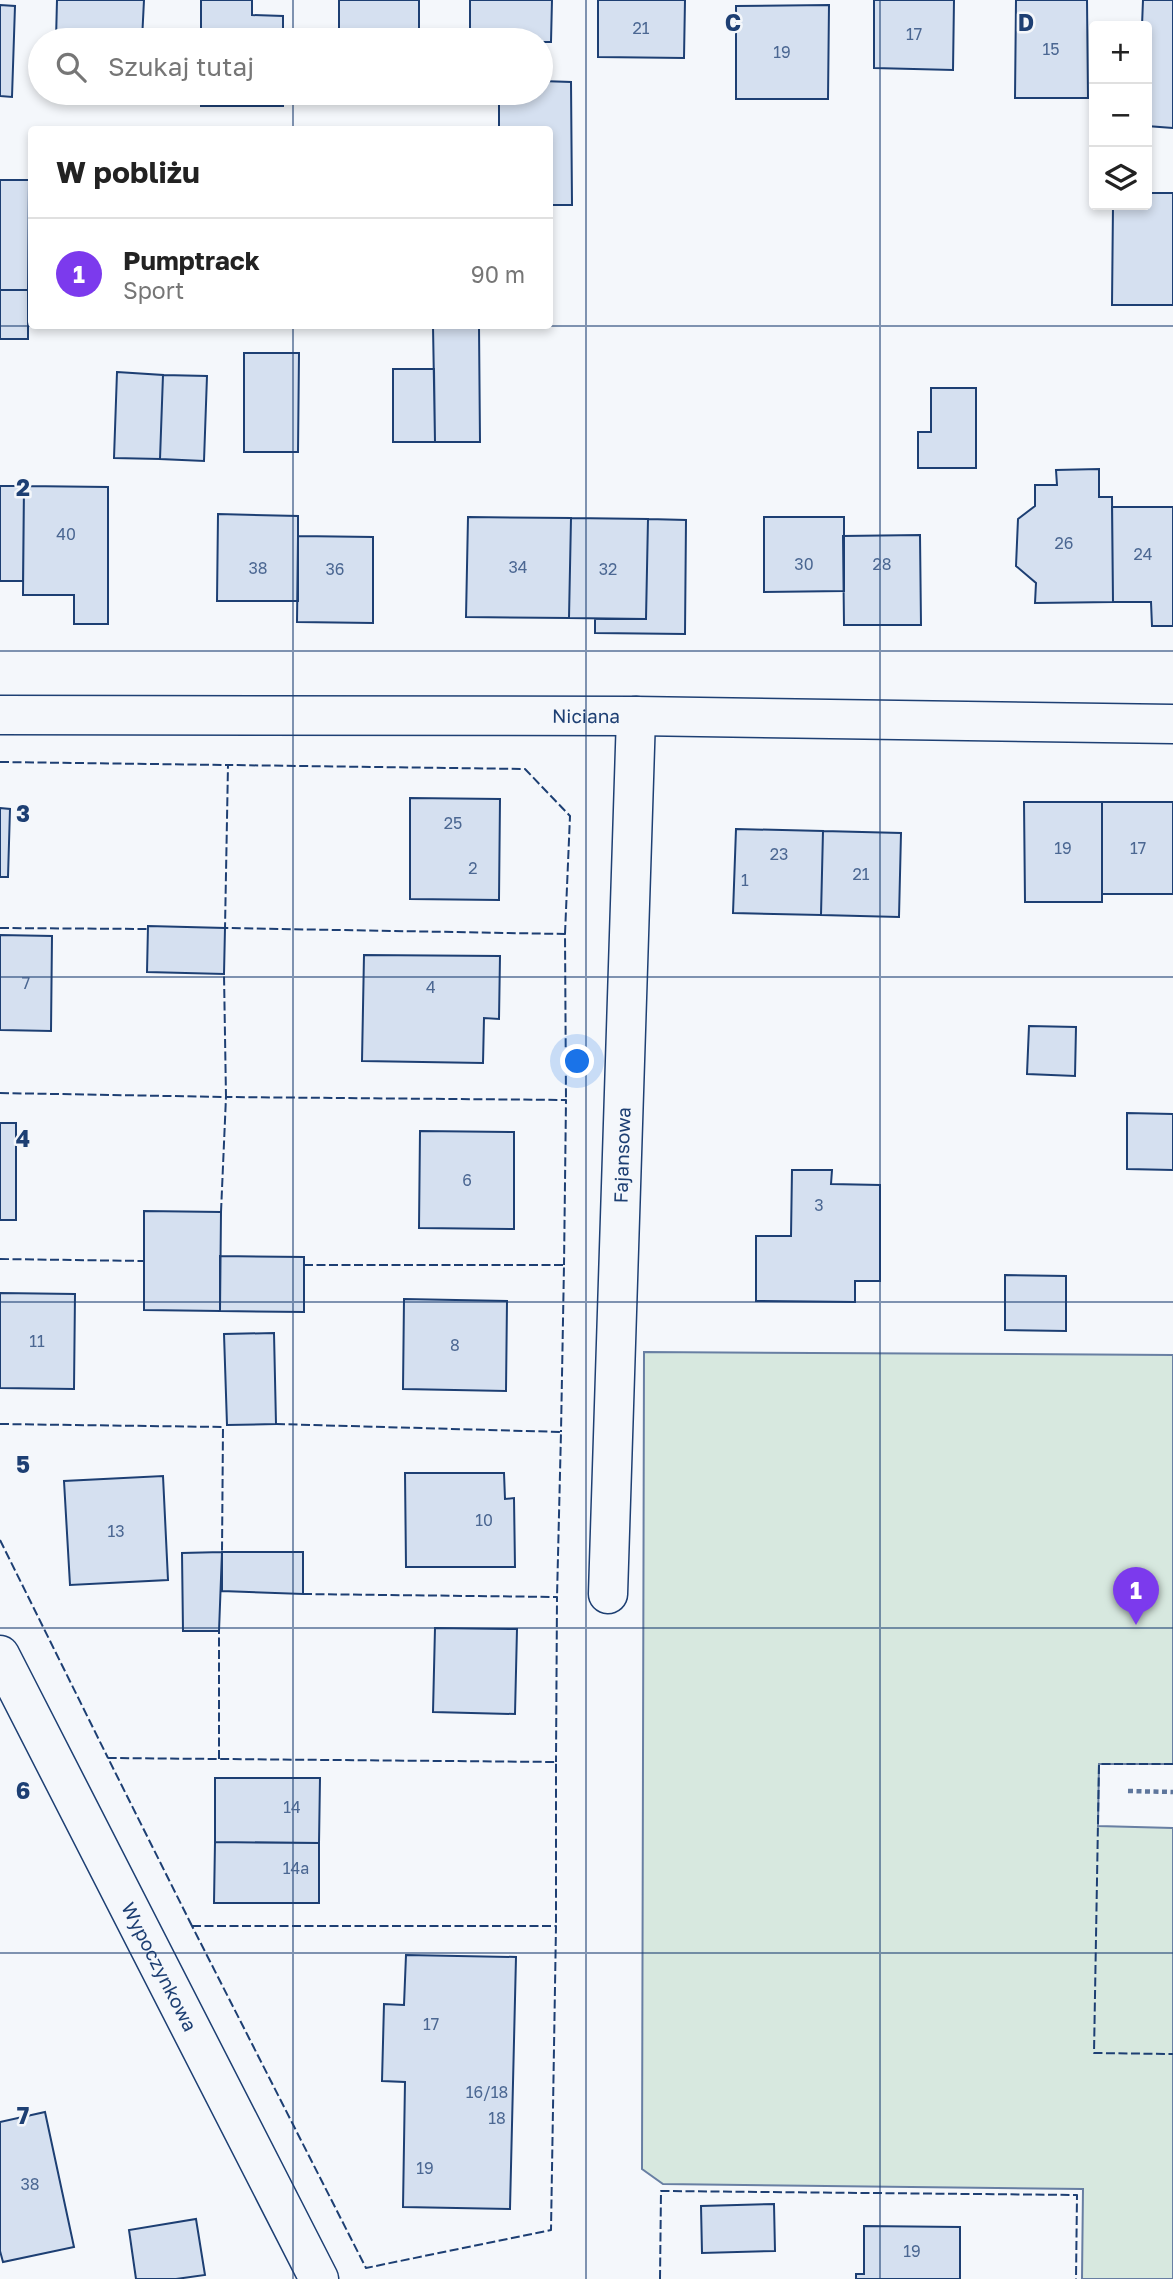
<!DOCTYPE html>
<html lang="pl">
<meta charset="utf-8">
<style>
body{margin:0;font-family:"Golos Text",sans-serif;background:#f2f2f2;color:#222}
.controls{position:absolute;right:21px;top:21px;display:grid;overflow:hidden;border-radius:7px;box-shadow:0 4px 10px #0003}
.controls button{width:63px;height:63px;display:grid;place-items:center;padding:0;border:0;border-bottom:2px solid #e0e0e0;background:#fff;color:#222;font:35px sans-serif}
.you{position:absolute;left:578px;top:1062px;width:24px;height:24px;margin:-18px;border:5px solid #fff;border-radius:50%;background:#1a73e8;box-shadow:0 0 0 10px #1a73e833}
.badge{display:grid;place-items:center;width:46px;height:46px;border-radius:50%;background:#7c3aed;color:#fff;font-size:23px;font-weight:700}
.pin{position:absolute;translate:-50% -58px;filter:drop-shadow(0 2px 4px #0008)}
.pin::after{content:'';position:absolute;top:37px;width:24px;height:21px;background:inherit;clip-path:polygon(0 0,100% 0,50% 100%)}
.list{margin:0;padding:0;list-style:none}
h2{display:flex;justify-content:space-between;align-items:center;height:91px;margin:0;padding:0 28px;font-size:30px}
h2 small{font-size:23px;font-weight:400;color:#767676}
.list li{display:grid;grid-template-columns:46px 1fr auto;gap:21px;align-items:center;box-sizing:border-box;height:112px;padding:0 28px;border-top:2px solid #e0e0e0}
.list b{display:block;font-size:26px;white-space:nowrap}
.list p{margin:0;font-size:23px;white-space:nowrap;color:#767676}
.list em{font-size:23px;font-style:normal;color:#767676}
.icon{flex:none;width:38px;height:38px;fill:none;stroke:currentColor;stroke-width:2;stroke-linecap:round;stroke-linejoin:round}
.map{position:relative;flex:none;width:1173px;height:2279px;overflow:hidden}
.search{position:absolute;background:#fff;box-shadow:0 4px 10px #0003;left:28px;top:28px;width:525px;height:77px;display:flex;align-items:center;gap:18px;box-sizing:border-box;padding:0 24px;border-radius:38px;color:#767676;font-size:26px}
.panel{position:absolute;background:#fff;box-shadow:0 4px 10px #0003;left:28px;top:126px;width:525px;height:203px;border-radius:7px}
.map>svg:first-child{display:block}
.green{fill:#d7e8df;stroke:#687fa3;stroke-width:2}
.building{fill:#d5e0f0;stroke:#1d3f73;stroke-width:2}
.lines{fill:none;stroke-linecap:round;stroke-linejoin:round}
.street-casing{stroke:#1d3f73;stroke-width:41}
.path{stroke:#5e769c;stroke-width:4.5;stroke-dasharray:5 3.5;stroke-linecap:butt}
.street{stroke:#f4f7fb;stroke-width:38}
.fence{stroke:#1d3f73;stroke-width:2;stroke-dasharray:9 3.5;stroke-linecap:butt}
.grid{fill:none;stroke:#1d3f73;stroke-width:2;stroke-opacity:0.55}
.labels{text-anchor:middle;stroke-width:5;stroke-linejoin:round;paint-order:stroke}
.number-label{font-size:16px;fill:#4b6792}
.street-label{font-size:19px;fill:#1d3f73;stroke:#f4f7fb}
.grid-label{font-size:23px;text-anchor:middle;font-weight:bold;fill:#1d3f73;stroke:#f4f7fb;stroke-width:5;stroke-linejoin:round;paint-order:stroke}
</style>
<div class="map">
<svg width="1173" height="2279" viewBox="0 0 1173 2279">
<rect width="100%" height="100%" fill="#f4f7fb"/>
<path class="green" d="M644,1352L1173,1355V1764H1099L1098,1826L1173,1828V2279H1082L1083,2189L663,2184L642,2169Z"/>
<path class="building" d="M57,0H144L142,40H56Z
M201,0H252V15L283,16V40H201Z
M339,0H419V40H339Z
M470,0H552L551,42H542V81L541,40H470Z
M598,0H685L684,58L598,57Z
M874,0H954L953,70L874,68Z
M1016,0H1087L1088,98H1015Z
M1143,0H1173V128L1147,126V26H1142Z
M0,5L15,6L12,97L0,96Z
M829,5L828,99H736V6Z
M541,81L571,82L572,205H550V130H499V93H541Z
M201,93H283V106H201Z
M0,180H29L28,290H0Z
M29,180H32V290H28Z
M1147,193H1173V305H1112L1113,205H1147Z
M0,290H28V339H0Z
M433,326H479L480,442H435Z
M244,353H299L298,452H244Z
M393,369H434L435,442H393Z
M117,372L163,375L160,459L114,458Z
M163,375L207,376L204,461L160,459Z
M931,388H976V468H918V432H931Z
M1099,469V497H1112L1113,602L1035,603L1036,583L1016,566L1018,519L1035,506V485H1057L1056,470Z
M0,486H24L23,581H0Z
M24,486L108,487V624H74V595H23Z
M1112,507H1173V626H1152L1151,602H1113Z
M218,514L298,516V601H217Z
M468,517L571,518L569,618L466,617Z
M764,517H844V591L764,592Z
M571,518L648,519L646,619L569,618Z
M648,519L686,520L685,634L595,633V619H646Z
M920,535L921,625H844L843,536Z
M298,536L373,537V623L297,622Z
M410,798L500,799L499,900L410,899Z
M1024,802H1102V902H1025Z
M1102,802H1173V894H1102Z
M0,808L10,809L8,877H0Z
M736,829L823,831L821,915L733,913Z
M823,831L901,833L899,917L821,915Z
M148,926L225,928L224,974L147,972Z
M0,935L52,936L51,1031L0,1030Z
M364,955L500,956L499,1019L484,1018L483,1063L362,1061Z
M1029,1026L1076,1027L1075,1076L1027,1074Z
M1127,1113L1173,1114V1170L1127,1169Z
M0,1123H16V1220H0Z
M420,1131L514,1132V1229L419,1228Z
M792,1170H832L831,1184L880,1185V1281H855V1302L756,1301V1236H791Z
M144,1211L221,1212L220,1311L144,1310Z
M220,1256L304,1257V1312L220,1311Z
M1005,1275L1066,1276V1331L1005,1330Z
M0,1293L75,1294L74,1389L0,1388Z
M404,1299L507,1301L506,1391L403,1389Z
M274,1333L276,1424L227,1425L224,1334Z
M405,1473H504L505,1499L514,1498L515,1567H406Z
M163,1476L168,1580L70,1585L64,1481Z
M222,1552H303V1594L222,1591Z
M222,1552L219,1631H183L182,1553Z
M435,1628L517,1629L515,1714L433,1712Z
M215,1778H320L319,1843L215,1842Z
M215,1842L319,1843V1903H214Z
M406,1955L516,1957L510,2209L403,2207L405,2082L382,2081L384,2004L404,2005Z
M45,2112L74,2247L3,2262L0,2251V2122Z
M774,2204L775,2251L702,2253L701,2206Z
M196,2219L205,2275L176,2279H136L129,2230Z
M864,2226L960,2227V2279H856V2274H864Z"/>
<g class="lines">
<g class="street-casing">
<g id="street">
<path id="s1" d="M0,715L636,716L1173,724"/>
<path id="s2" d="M608,1594L636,716"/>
<path id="s3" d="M0,1655L319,2279"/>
</g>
</g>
<path class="path" d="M1128,1791L1173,1792"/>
<use href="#street" class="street"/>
<path class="fence" d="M0,762L228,765
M0,928L148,929
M565,934L570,816L525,769L228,765L225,928L565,934L566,1100
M0,1093L226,1097L224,974
M221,1212L226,1097L566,1100L564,1265
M0,1259L144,1261
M304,1265H564L561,1432
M0,1424L223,1427L222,1552
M276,1424L561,1432L557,1597
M0,1540L108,1758
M303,1594L557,1597L556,1762
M219,1759V1631
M1173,1764H1099L1094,2053L1173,2054
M192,1926H556L551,2230L366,2268Z
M192,1926L108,1758L556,1762V1926
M660,2279L661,2191L1077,2195L1076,2279"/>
</g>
<path class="grid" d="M293,0V40M586,0V2279M880,0V2279M293,93V130M0,326H1173M293,326V2279M0,651H1173M0,977H1173M0,1302H1173M0,1628H1173M0,1953H1173"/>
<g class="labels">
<g class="number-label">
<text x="641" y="34">21</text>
<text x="914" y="40">17</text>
<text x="1051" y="55">15</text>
<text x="782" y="58">19</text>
<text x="66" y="540">40</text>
<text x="1064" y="549">26</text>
<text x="1143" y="560">24</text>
<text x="804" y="570">30</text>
<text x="882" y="570">28</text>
<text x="518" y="573">34</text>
<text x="258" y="574">38</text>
<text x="335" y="575">36</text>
<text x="608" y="575">32</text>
<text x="453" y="829">25</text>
<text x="1063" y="854">19</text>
<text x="1138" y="854">17</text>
<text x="779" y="860">23</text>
<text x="473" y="874">2</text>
<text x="861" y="880">21</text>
<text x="745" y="886">1</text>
<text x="26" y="989">7</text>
<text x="431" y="993">4</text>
<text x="467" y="1186">6</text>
<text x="819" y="1211">3</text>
<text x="37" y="1347">11</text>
<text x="455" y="1351">8</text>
<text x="484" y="1526">10</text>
<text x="116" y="1537">13</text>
<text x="292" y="1813">14</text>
<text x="296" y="1874">14a</text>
<text x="431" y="2030">17</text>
<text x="487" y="2098">16/18</text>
<text x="497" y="2124">18</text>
<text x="425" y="2174">19</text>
<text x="30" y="2190">38</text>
<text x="912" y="2257">19</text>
</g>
<g class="street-label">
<text dy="7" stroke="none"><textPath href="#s1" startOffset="586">Niciana</textPath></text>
<text dy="7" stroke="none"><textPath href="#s2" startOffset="439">Fajansowa</textPath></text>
<text dy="7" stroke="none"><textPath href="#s3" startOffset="350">Wypoczynkowa</textPath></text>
</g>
</g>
<g class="grid-label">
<text x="733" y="31">C</text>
<text x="1026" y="31">D</text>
<text x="23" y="496">2</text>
<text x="23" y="822">3</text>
<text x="23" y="1147">4</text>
<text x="23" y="1473">5</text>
<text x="23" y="1799">6</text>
<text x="23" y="2124">7</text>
</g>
</svg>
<div class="controls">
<button>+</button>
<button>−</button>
<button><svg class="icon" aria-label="layers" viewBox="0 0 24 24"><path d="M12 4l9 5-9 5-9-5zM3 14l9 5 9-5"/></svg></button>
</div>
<div class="you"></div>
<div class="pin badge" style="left:1136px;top:1625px">1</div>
<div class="search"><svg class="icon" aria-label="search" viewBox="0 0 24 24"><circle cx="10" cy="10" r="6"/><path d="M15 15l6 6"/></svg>Szukaj tutaj</div>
<section class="panel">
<h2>W pobliżu<small></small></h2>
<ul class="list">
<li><span class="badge">1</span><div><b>Pumptrack</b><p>Sport</p></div><em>90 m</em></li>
</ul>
</section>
</div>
